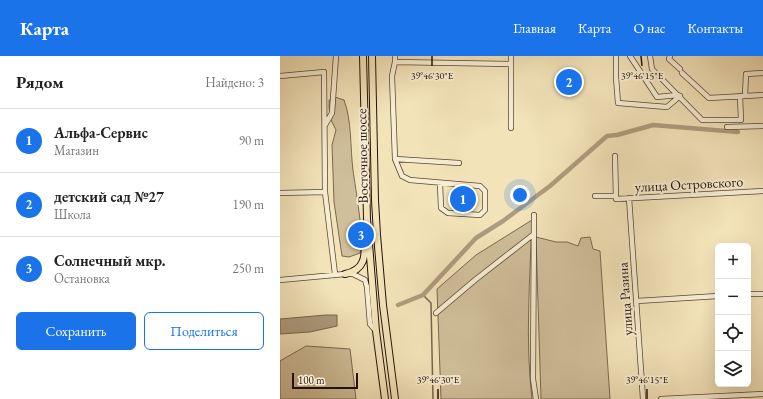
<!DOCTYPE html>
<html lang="ru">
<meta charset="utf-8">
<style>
body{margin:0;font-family:"EB Garamond",serif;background:#f2f2f2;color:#222}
.controls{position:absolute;right:12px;bottom:12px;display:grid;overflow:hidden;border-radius:6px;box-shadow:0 4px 16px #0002}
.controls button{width:36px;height:36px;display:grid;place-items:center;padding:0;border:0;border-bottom:1px solid #e0e0e0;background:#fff;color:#222;font:20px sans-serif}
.scale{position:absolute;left:12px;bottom:10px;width:66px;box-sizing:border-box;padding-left:4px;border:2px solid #251109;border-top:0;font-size:11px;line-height:14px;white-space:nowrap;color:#251109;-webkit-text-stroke:3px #f7edd2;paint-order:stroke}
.you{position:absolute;left:240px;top:139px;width:14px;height:14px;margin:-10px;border:3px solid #fff;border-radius:50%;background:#1a73e8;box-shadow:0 0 0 6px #1a73e833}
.badge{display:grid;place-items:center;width:26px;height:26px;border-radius:50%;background:#1a73e8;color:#fff;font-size:13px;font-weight:700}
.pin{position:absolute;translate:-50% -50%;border:2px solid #fff;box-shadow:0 1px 4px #0006}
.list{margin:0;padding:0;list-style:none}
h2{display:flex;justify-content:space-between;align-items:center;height:52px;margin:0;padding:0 16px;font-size:17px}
h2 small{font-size:13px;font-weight:400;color:#767676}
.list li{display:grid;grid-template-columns:26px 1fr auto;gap:12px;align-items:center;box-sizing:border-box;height:64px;padding:0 16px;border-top:1px solid #e0e0e0}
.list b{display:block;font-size:15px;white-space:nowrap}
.list p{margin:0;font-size:13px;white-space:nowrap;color:#767676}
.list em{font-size:13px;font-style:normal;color:#767676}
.actions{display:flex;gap:8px;padding:12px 16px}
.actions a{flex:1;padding:9px 0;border:1px solid #1a73e8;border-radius:6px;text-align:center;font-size:14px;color:#1a73e8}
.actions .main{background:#1a73e8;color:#fff}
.icon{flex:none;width:22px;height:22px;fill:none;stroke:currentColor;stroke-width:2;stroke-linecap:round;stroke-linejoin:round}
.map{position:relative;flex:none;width:483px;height:343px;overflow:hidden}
header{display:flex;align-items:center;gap:24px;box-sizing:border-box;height:56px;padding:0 20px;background:#1a73e8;color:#fff}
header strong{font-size:19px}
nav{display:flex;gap:22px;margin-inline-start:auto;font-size:14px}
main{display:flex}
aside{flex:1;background:#fff}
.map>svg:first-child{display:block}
.green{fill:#d0bf9b;stroke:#7a6852}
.water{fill:#ad9c7d;stroke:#77644f}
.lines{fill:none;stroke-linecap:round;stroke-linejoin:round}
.stream{stroke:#77644f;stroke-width:1.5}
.canal{stroke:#ad9c7d;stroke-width:4.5}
.minor-casing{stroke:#584635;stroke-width:6}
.highway-casing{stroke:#251109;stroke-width:8}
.minor{stroke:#f7edd2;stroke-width:4.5}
.highway{stroke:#f3e3b9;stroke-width:6}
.ticks{fill:none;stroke:#251109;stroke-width:1.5}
.labels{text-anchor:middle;stroke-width:4;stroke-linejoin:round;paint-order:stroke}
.street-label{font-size:14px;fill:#251109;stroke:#f7edd2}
.ticks-label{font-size:10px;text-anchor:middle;fill:#251109;stroke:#f7edd2;stroke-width:4;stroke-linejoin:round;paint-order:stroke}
</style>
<header>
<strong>Карта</strong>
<nav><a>Главная</a><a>Карта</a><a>О нас</a><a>Контакты</a></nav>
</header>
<main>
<aside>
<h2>Рядом<small>Найдено: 3</small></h2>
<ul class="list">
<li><span class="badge">1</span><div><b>Альфа-Сервис</b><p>Магазин</p></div><em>90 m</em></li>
<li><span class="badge">2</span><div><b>детский сад №27</b><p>Школа</p></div><em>190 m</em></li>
<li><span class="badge">3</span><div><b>Солнечный мкр.</b><p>Остановка</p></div><em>250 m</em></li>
</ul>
<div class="actions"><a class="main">Сохранить</a><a>Поделиться</a></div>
</aside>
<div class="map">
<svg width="483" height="343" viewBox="0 0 483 343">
<rect width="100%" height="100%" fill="#f3e3b9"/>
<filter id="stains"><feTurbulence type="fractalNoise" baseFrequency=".005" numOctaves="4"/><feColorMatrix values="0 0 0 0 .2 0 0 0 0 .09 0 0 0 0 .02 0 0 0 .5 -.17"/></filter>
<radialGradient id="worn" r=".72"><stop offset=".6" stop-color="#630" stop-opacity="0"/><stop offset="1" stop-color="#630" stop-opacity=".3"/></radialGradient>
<path class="green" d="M55,41L64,44C72,65 70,91 73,114C75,131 85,183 80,197L69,201L62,200L54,146L52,89L56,74L50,62L49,50V44Z
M252,164C250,222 245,285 252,343H161L157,233L196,199Z
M256,181L276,186H287L298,190L301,182L310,181L313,193L320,195L330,343H261Z
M26,290L70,293L76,343H0V305Z"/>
<path class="water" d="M46,259H57V270L30,276L0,278V263Z"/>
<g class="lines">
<path class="stream" d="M143,239L151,247L153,343"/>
<path class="canal" d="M118,249L143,239L196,182L223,165L270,130L327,80L337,79L373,69L458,76"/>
<g class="minor-casing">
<path id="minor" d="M115,0V6L112,20L115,103L122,120L130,124L200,130L205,135V154L200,159L168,157L161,152L160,127
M336,0V21L338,47L387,51L400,40
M350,0L377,41L398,39
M370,0L372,13L422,64H461L460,40
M390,0L389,3L400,13
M115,6L231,8
M402,17L429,42L465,40
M483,17L466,18L465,40L483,39
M0,20L44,16L45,136L55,218
M45,69L52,57L56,0
M447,71L483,70
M231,72V0
M335,100L336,143L483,135
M115,103L179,107
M0,137L45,136
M315,140H336
M349,142L363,343
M254,159L253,323L256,343
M0,224L65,218H73L85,224L87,231L90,268L96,275
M468,238H483
M357,245L438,240
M156,257L195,224L254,178
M381,343L483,338"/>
</g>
<g class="highway-casing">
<path id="highway" d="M83,0L87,163L96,275L105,343
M92,0L95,144L97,179L103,249L115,343
M65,218C90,213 84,193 85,174"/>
</g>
<use href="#minor" class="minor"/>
<use href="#highway" class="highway"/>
</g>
<path class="ticks" d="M152,0V10M361,0L362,10M158,333V343M367,333V343"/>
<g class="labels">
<g class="street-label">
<text transform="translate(82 100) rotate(-91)" y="5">Восточное шоссе</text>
<text transform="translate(409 128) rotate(-3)" y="5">улица Островского</text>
<text transform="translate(345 243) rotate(-94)" y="5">улица Разина</text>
</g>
</g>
<g class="ticks-label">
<text x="152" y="23">39°46'30"E</text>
<text x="362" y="23">39°46'15"E</text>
<text x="158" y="327">39°46'30"E</text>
<text x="367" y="327">39°46'15"E</text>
</g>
<rect width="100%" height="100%" filter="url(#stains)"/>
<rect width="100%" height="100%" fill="url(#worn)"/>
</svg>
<div class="controls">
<button>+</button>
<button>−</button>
<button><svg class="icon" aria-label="locate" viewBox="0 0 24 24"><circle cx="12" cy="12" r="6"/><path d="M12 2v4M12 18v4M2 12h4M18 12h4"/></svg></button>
<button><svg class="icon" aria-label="layers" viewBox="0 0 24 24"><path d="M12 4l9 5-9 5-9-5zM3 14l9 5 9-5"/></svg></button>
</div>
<div class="scale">100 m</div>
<div class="you"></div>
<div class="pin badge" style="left:183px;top:143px">1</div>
<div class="pin badge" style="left:289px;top:26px">2</div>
<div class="pin badge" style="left:81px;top:179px">3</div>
</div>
</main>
